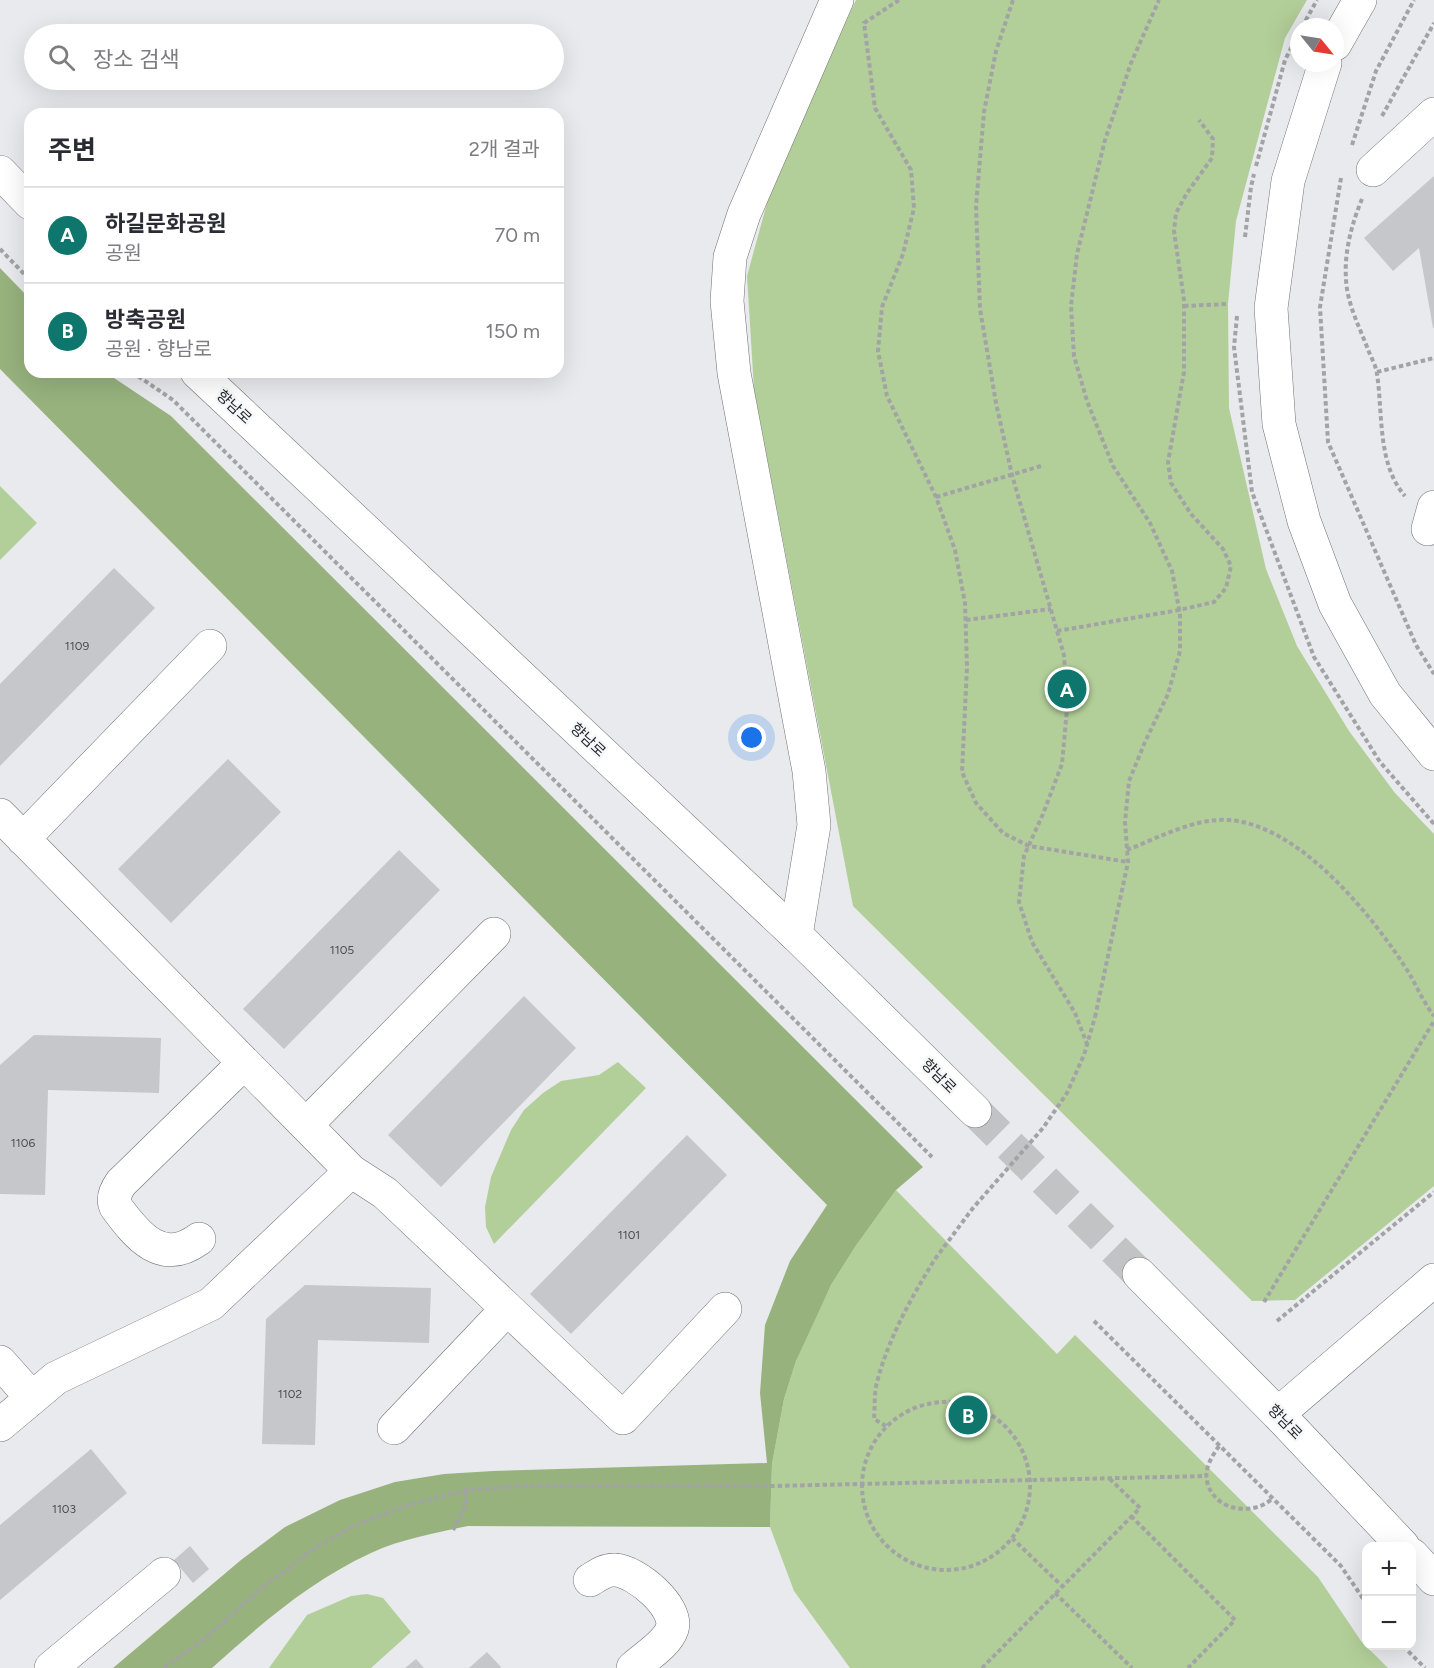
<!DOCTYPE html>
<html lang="ko">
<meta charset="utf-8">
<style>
body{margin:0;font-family:Figtree,"Noto Sans KR",sans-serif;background:#f7f7f7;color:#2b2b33}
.controls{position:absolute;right:18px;bottom:18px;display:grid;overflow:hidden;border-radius:12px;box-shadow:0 6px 24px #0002}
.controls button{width:54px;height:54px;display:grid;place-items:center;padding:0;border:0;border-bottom:2px solid #e1e1e2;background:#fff;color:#2b2b33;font:30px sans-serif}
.compass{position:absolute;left:1290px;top:18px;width:54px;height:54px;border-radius:50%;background:#fff;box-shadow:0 6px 24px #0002;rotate:120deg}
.you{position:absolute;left:752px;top:738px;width:21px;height:21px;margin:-15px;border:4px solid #fff;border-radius:50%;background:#1a73e8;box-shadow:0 0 0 9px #1a73e833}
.badge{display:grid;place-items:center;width:39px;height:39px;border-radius:50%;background:#0f766e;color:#fff;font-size:20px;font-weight:700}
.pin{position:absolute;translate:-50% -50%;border:3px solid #fff;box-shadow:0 2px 6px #0006}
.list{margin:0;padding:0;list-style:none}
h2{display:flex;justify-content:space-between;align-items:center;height:78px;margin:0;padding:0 24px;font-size:26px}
h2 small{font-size:20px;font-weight:400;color:#7c7c81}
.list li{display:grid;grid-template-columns:39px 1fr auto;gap:18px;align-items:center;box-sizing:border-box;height:96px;padding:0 24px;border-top:2px solid #e1e1e2}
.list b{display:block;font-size:22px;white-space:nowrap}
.list p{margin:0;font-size:20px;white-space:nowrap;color:#7c7c81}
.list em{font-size:20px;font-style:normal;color:#7c7c81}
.icon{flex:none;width:33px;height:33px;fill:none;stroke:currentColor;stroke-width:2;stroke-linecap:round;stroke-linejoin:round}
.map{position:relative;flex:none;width:1434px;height:1668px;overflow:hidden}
.search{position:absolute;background:#fff;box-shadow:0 6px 24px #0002;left:24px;top:24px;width:540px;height:66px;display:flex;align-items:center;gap:15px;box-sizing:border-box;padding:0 21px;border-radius:33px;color:#7c7c81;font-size:22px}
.panel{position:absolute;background:#fff;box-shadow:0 6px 24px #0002;left:24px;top:108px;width:540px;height:270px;border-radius:18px}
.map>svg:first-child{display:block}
.green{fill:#b3cf99}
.forest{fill:#97b27d}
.building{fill:#c5c7ca}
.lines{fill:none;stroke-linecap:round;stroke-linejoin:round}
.secondary-tunnel{stroke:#c1c3c5;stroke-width:33;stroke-dasharray:33 16;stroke-linecap:butt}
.street-casing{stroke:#717275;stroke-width:34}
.secondary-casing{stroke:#717275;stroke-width:34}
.path{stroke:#a2a3a5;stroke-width:4;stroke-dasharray:4.5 3;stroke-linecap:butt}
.street{stroke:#fff;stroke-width:33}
.secondary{stroke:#fff;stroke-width:33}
.path-bridge{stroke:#a2a3a5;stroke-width:4;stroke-dasharray:4.5 3;stroke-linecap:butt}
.labels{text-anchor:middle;stroke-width:5;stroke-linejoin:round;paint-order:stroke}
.number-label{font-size:12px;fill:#4d4e50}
.street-label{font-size:15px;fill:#252627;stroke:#f6f7fb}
</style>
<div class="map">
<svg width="1434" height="1668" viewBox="0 0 1434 1668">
<rect width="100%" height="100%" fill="#e8eaed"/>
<path class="green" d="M856,0H1307L1285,38L1236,221L1228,304L1229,408L1266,569L1297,646L1349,731L1395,793L1434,834V1186L1295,1300L1252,1301L853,906L754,389L747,276L773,181Z
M0,486L37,523L0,560Z
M618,1062L646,1088L494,1244L486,1227L485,1207L491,1177L511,1130L524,1110L543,1093L561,1081L599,1075Z
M896,1190L1057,1354L1075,1335L1318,1577L1361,1641L1388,1668H850L794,1591L770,1527L772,1464L784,1399L796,1361L812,1324L831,1285L855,1247Z
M367,1594L383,1598L411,1632L371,1668H269L307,1615L351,1596Z"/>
<path class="forest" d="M0,268L30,299V372H105L171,416L923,1167L896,1190L855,1247L831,1285L796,1361L784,1399L772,1464L770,1527L468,1526C435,1533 401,1539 371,1553C310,1581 261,1624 212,1668H113L241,1560L285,1527L340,1500L395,1482L444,1474L493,1471L767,1463L760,1393L765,1325L790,1261L827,1205L0,369Z"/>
<path class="building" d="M1434,176V328H1433L1419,248L1393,271L1364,238Z
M114,568L155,608L0,766V684Z
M228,759L281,812L171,923L118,869Z
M399,850L440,890L284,1049L243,1009Z
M524,996L576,1048L441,1187L388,1135Z
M34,1035L161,1038L159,1093L48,1090L45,1195L0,1194V1065Z
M687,1135L727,1175L571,1334L530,1294Z
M305,1285L431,1288L429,1343L318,1340L315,1445L262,1444L266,1319Z
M91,1449L127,1493L0,1600V1525Z
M190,1546L209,1569L193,1583L174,1560Z
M487,1652L501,1667L500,1668H469Z
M416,1659L424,1668H405Z"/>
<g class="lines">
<path class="secondary-tunnel" d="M975,1111L1139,1274"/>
<g class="street-casing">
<path id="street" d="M1335,44L1360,0
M1325,63L1288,181L1271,308L1279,424L1304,521L1335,604L1385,694L1434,754
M1373,170L1434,114
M1428,529L1434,507
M0,815L351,1171L385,1193L623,1418L725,1309
M23,839L210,646
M796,935L814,825L809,771L734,373L727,301L730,257L744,214L837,0
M306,1125L494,934
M199,1239C162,1266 138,1237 116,1207C112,1199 116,1190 121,1183L244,1063
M0,1362L32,1398
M0,1425L56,1378L211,1304L351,1171
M394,1428L507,1309
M590,1580C598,1575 606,1569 615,1570C636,1571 679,1607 672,1629C667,1644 645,1657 633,1668
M51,1668L164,1574"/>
</g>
<g class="secondary-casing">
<path id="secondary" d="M0,172L30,203
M197,372L796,935L975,1111
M1139,1274L1278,1414L1403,1546
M1278,1414L1434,1280
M1412,1555L1434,1579"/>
</g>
<path class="path" d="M899,0L864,23L875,108L911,170L914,208L903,254L882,307L878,351L887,396L936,497L955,550L965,603L967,667L962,772L976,803L1003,833L1029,846L1128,862
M1013,0L996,51L984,112L976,206L980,309L996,403L1012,475L1064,655L1067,709L1062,764L1043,814L1024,856L1019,902L1032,942L1075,1013L1087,1044
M1302,27L1317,0
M1382,116L1434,23
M1352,145L1376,71L1414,0
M1256,166L1285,60L1299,33
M1341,178L1320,307L1328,442L1416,645L1434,674
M1362,199C1352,223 1344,252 1346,279C1347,304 1360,328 1369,352C1372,359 1376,366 1377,374C1383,413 1377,464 1405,496
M1245,237L1251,187L1254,174
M0,249L30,280
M1184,306L1228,304
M1237,316L1234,347L1252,492L1314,657L1380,762L1434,824
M132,372L173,400L932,1157
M1377,372L1434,358
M936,497L1041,466
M966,620L1051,609
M1057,631L1179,610L1214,602L1226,588L1231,566L1223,549L1191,514L1171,483L1168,462L1184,372V300L1174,231L1176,213L1187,193L1212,158L1213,139L1199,120
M1127,850C1158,838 1194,818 1228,820C1299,824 1373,916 1409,973C1417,987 1424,1003 1434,1016
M1095,1017L1128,862L1125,822L1129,781L1145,742L1168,694L1180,651V614L1172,571L1150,523L1113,466L1087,401L1074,356L1071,306L1077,254L1105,140L1131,63L1159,0
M1264,1302L1434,1021
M1094,1321L1341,1566L1366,1603
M1277,1321L1434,1192
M862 1486a84 84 0 1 1 168 0a84 84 0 1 1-168 0Z
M886,1426L874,1419C875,1407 874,1393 877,1382C889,1337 911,1298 935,1259
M1219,1446C1212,1456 1204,1469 1207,1481C1213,1510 1251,1517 1272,1499
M1131,1516L1235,1620L1188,1668
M453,1530L466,1505V1490
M1012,1538L1062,1586
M1055,1593L1132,1668
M1403,1646L1425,1668
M164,1668L207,1637L257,1592L309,1552L355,1525L409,1505L466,1490L523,1486H773L1207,1476
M982,1668L1140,1508L1110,1479"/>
<use href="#street" class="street"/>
<use href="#secondary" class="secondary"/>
<path class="path-bridge" d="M935,1259L973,1208L1043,1128L1067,1093L1084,1055L1095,1017"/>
</g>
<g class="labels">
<g class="number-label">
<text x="77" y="650">1109</text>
<text x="342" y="954">1105</text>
<text x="23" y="1147">1106</text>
<text x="629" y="1239">1101</text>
<text x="290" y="1398">1102</text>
<text x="64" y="1513">1103</text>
</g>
<g class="street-label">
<text transform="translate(234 407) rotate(43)" y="5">향남로</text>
<text transform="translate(588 740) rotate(43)" y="5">향남로</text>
<text transform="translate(939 1076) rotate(45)" y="5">향남로</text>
<text transform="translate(1285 1422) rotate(46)" y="5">향남로</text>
</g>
</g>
</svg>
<div class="controls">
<button>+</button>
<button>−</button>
</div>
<svg class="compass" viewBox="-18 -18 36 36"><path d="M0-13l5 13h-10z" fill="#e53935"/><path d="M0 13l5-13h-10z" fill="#7c7c81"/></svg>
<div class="you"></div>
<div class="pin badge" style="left:1067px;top:689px">A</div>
<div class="pin badge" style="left:968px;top:1415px">B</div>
<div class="search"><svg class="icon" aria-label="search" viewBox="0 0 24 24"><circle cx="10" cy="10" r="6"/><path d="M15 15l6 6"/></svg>장소 검색</div>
<section class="panel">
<h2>주변<small>2개 결과</small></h2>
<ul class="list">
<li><span class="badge">A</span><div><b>하길문화공원</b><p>공원</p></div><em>70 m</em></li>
<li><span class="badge">B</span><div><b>방축공원</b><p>공원 · 향남로</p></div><em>150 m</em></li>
</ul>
</section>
</div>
